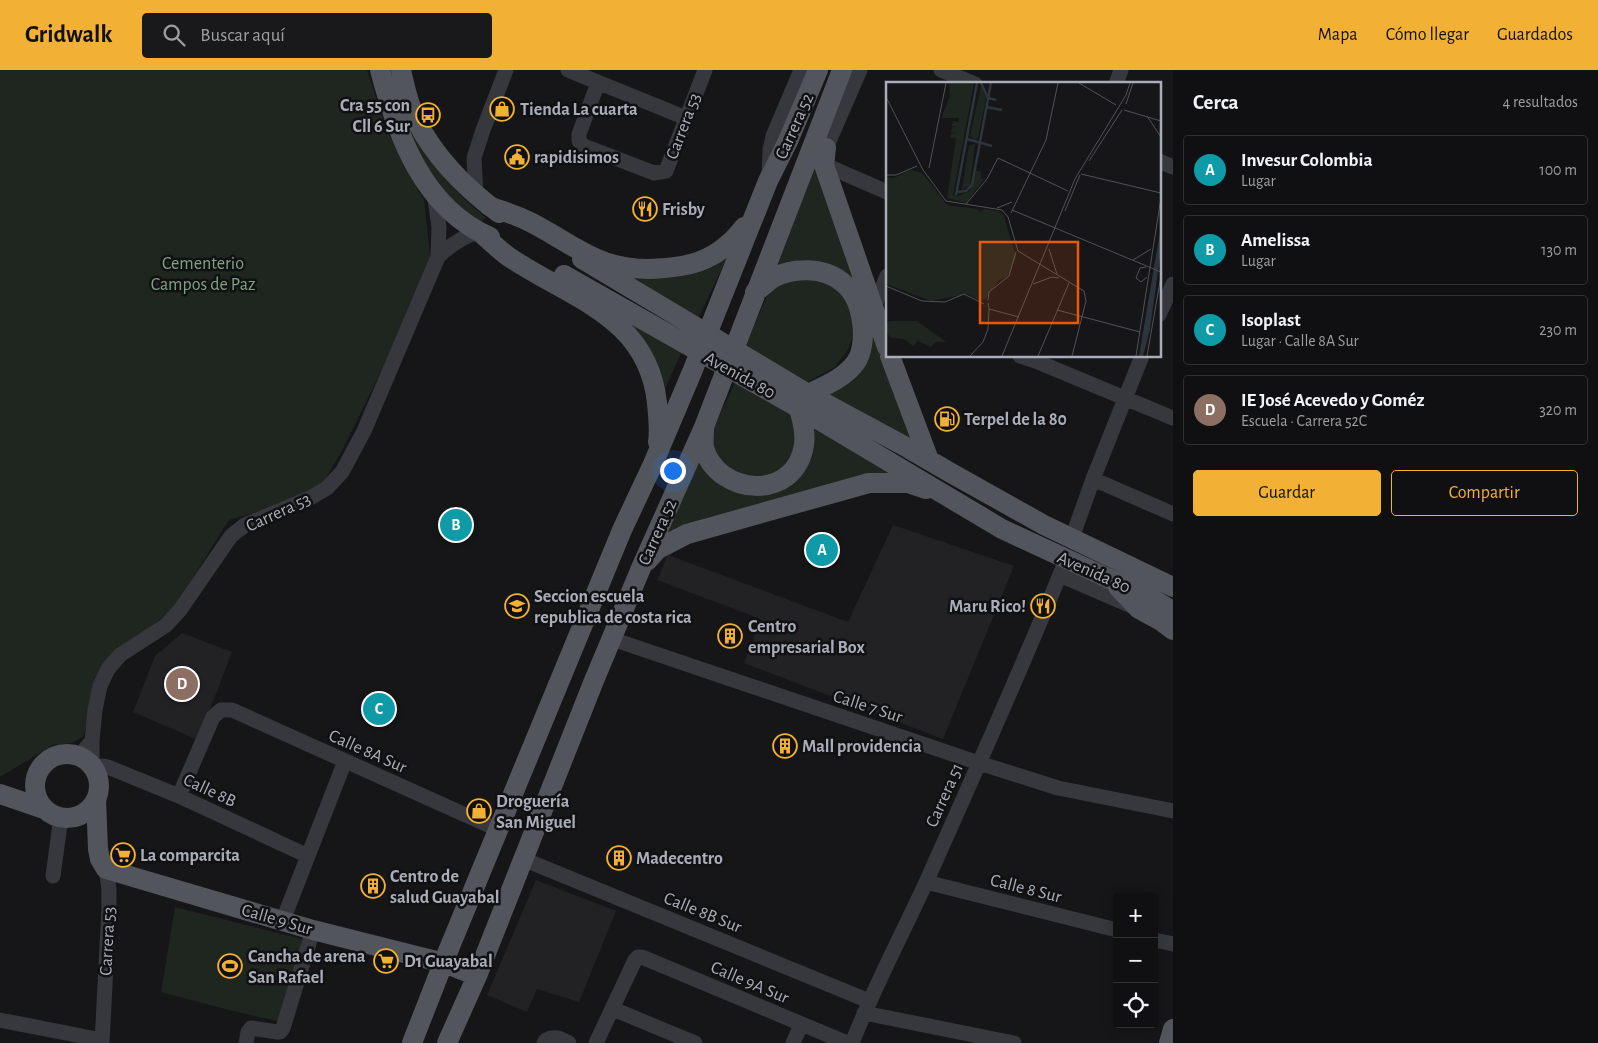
<!DOCTYPE html>
<html lang="es">
<meta charset="utf-8">
<style>
body{margin:0;font-family:"Alegreya Sans",sans-serif;background:#19191b;color:#f1f3f6}
.controls{position:absolute;right:15px;bottom:15px;display:grid;overflow:hidden;border-radius:5px;box-shadow:0 2px 12px #0003}
.controls button{width:45px;height:45px;display:grid;place-items:center;padding:0;border:0;border-bottom:1px solid #303032;background:#101012;color:#f1f3f6;font:25px sans-serif}
.you{position:absolute;left:672px;top:400px;width:18px;height:18px;margin:-12px;border:4px solid #fff;border-radius:50%;background:#1a73e8;box-shadow:0 0 0 8px #1a73e833}
.badge{display:grid;place-items:center;width:32px;height:32px;border-radius:50%;background:#f2b134;color:#fff;font-size:16px;font-weight:700}
.pin{position:absolute;translate:-50% -50%;border:2px solid #fff;box-shadow:0 1px 5px #0006}
.list{margin:0;padding:0;list-style:none}
h2{display:flex;justify-content:space-between;align-items:center;height:65px;margin:0;padding:0 20px;font-size:21px}
h2 small{font-size:16px;font-weight:400;color:#9c9d9f}
.list li{display:grid;grid-template-columns:32px 1fr auto;gap:15px;align-items:center;box-sizing:border-box;height:70px;margin:0 10px 10px;padding:0 10px;border:1px solid #303032;border-radius:5px}
.list b{display:block;font-size:19px;white-space:nowrap}
.list p{margin:0;font-size:16px;white-space:nowrap;color:#9c9d9f}
.list em{font-size:16px;font-style:normal;color:#9c9d9f}
.actions{display:flex;gap:10px;padding:15px 20px}
.actions a{flex:1;padding:11px 0;border:1px solid #f2b134;border-radius:5px;text-align:center;font-size:18px;color:#f2b134}
.actions .main{background:#f2b134;color:#111}
.icon{flex:none;width:28px;height:28px;fill:none;stroke:currentColor;stroke-width:2;stroke-linecap:round;stroke-linejoin:round}
.map{position:relative;flex:none;width:1173px;height:973px;overflow:hidden}
header{display:flex;align-items:center;gap:30px;box-sizing:border-box;height:70px;padding:0 25px;background:#f2b134;color:#111}
header strong{font-size:24px}
nav{display:flex;gap:28px;margin-inline-start:auto;font-size:18px}
.search{width:350px;height:45px;background:#19191b;display:flex;align-items:center;gap:12px;box-sizing:border-box;padding:0 18px;border-radius:5px;color:#9c9d9f;font-size:19px}
main{display:flex}
aside{flex:1;background:#101012}
.map>svg:first-child{display:block}
.built{fill:#222225}
.green{fill:#1e261f}
.lines{fill:none;stroke-linecap:round;stroke-linejoin:round}
.minor{stroke:#37383d;stroke-width:15}
.major{stroke:#53555c;stroke-width:20}
.major-bridge{stroke:#53555c;stroke-width:20}
.labels{text-anchor:middle;stroke-width:5;stroke-linejoin:round;paint-order:stroke}
.poi-label{font-size:18px;font-weight:bold;fill:#a8adb8;stroke:#111113;text-anchor:start}
.street-label{font-size:18px;fill:#a8adb8;stroke:#111113}
.park-label{font-size:18px;fill:#7fa381;stroke:#111113}
.inset-river{fill:none;stroke:#2c353c;stroke-width:2.5}
.inset-road{fill:none;stroke:#505258;stroke-width:1}
.view{fill:#e8590c;fill-opacity:0.15;stroke:#e8590c;stroke-width:2.5}
.inset-edge{fill:none;stroke:#a8adb8;stroke-width:2.5}
</style>
<header>
<strong>Gridwalk</strong>
<div class="search"><svg class="icon" aria-label="search" viewBox="0 0 24 24"><circle cx="10" cy="10" r="6"/><path d="M15 15l6 6"/></svg>Buscar aquí</div>
<nav><a>Mapa</a><a>Cómo llegar</a><a>Guardados</a></nav>
</header>
<main>
<div class="map">
<svg width="1173" height="973" viewBox="0 0 1173 973">
<rect width="100%" height="100%" fill="#161618"/>
<path class="built" d="M893,455L1014,496L943,669L744,593L761,549L657,510L668,485L848,552Z
M182,563L232,582L198,670L133,642L155,586Z
M536,810L616,841L579,932L537,919L527,942L487,925Z"/>
<path class="green" d="M0,0H367L387,60L404,96L424,130L431,194L423,216L342,381L321,416L274,437L229,450L177,533L160,549L99,612L83,667L72,673L53,675L0,707Z
M384,0H396L442,105L461,126L486,148L479,154L464,143L417,90Z
M812,95L818,98L914,376L823,326L850,312L868,251L825,194L804,190L774,196Z
M728,186L697,251L608,200Z
M807,204L840,218L854,249L853,266L848,280L835,297L804,314L744,279L772,214Z
M616,243L683,279L664,321Z
M736,311L796,345L800,360L788,394L772,406L753,408L721,396L708,369Z
M809,354L899,403L862,406L699,450L656,470L698,383C706,396 713,411 727,419C746,429 790,424 802,404C811,390 809,370 809,354Z
M175,837L302,869L281,952L229,940L161,922Z"/>
<g class="lines">
<path class="minor" d="M568,0L686,48
M941,0L975,14
M598,13L579,64V71L584,76L654,103L666,101L705,0
M1116,14L1121,0
M818,84L826,78L860,0
M1159,91L1173,97
M818,92L887,122
M769,105L770,80L773,66L801,0
M476,125L474,88L483,60L506,0
M438,187C450,175 463,166 480,162
M873,239L887,206
M1159,245L1173,214
M1020,286L1038,292L1173,348
M1093,409L1173,444
M1072,468L1093,409L1142,286
M1060,505L1134,537
M612,569L979,693L1058,718L1173,741
M79,686L92,671
M92,695V671L95,640L100,616L108,599L120,585L165,556L180,540L231,466L245,455L310,428L327,418L342,402L364,361L438,187L439,157L434,123
M93,697L103,696L108,697L179,726L308,786
M179,726L213,647L221,640H232L499,760
M523,789L869,931
M53,806L61,747
M926,812L1117,860
M283,850L345,691
M1154,870L1173,874
M613,939L695,973
M864,943L1014,973
M0,950L102,970
M102,973L109,838V819L106,799
M246,973L248,962L251,958L277,962H280L283,958L313,860
M544,973L546,970C555,965 561,969 569,973
M596,973L635,890L638,887H642L847,973
M793,973L801,955
M852,973C873,920 899,870 923,819C972,710 1021,600 1066,490"/>
<path class="major" d="M380,0C397,65 423,138 490,167
M401,0C405,17 409,37 417,52C437,90 465,118 499,143
M826,78L824,95L887,277
M489,136C502,141 516,145 528,151C551,162 572,178 595,188C623,201 652,201 681,196C707,192 728,178 744,157
M480,162C489,170 499,180 509,187C571,229 648,246 657,333C658,346 660,359 658,372
M755,222C761,218 767,212 773,208C793,197 824,197 842,212C854,221 860,237 862,252C864,264 863,282 856,292C845,308 824,316 808,324
M890,286L929,390
M808,324L908,378L951,403L1044,455L1173,517
M799,338L1002,459L1151,528L1173,541
M704,359C704,365 703,372 704,378C717,425 795,433 804,375C806,362 802,350 799,338
M647,491L658,479L687,464L869,413H908L926,419
M1118,517L1139,539L1161,551L1173,560
M35 716a32 32 0 1 1 64 0a32 32 0 1 1-64 0Z
M0,724L44,739
M96,729L98,779L100,789L106,799L313,860L444,893L477,906
M412,973L446,886L622,460L653,394L692,302L768,111L788,71L818,0
M447,973L477,906L593,613L641,498L704,357L842,0
M1169,973L1173,959"/>
<path class="major-bridge" d="M582,189L808,324
M564,205L799,338"/>
</g>
<defs>
<g id="shop-ring" transform="scale(1.25)"><circle r="9.5" fill="#111113" stroke="#f2b134" stroke-width="1.5"/><path d="M-5-2.5h2.3a2.7 3.5 0 0 1 5.4 0H5L5.5 6h-11ZM-1.5-2.5h3a1.5 2.3 0 0 0-3 0Z" fill="#f2b134"/></g>
<g id="bus-ring" transform="scale(1.25)"><circle r="9.5" fill="#111113" stroke="#f2b134" stroke-width="1.5"/><path d="M-5-6H5V4H4V6H2V4H-2V6H-4V4H-5ZM-3.5-4V0h7V-4ZM-3.5 1.2v1.5H-2V1.2ZM2 1.2v1.5H3.5V1.2Z" fill="#f2b134"/></g>
<g id="civic-ring" transform="scale(1.25)"><circle r="9.5" fill="#111113" stroke="#f2b134" stroke-width="1.5"/><path d="M-.6-6.5H3V-4.5H.6V-3L4-1V1h2V6H-6V1h2V-1L-.6-3ZM-1.2 2.5V6h2.4V2.5Z" fill="#f2b134"/></g>
<g id="restaurant-ring" transform="scale(1.25)"><circle r="9.5" fill="#111113" stroke="#f2b134" stroke-width="1.5"/><path d="M-5-6h1v4h1v-4h1v4h1v-4h1v5L-1.5 .5V6h-2V.5L-5-1ZM5-6V6H3V1.5H1.5Q1.5-4 5-6Z" fill="#f2b134"/></g>
<g id="fuel-ring" transform="scale(1.25)"><circle r="9.5" fill="#111113" stroke="#f2b134" stroke-width="1.5"/><path d="M-5.5-6h7V0h2V4h1.3V-2.5L3-4.5l.8-.8L6-3V5H2.5V1h-1V6h-7ZM-4.2-4.7v3.2H.2V-4.7Z" fill="#f2b134"/></g>
<g id="university-ring" transform="scale(1.25)"><circle r="9.5" fill="#111113" stroke="#f2b134" stroke-width="1.5"/><path d="M0-5L7-2L0 1L-7-2ZM-4 1L0 2.5L4 1V4Q0 6-4 4Z" fill="#f2b134"/></g>
<g id="building-ring" transform="scale(1.25)"><circle r="9.5" fill="#111113" stroke="#f2b134" stroke-width="1.5"/><path d="M-4-6H4V6H1V3H-1V6H-4ZM-2.5-4.3h1.7v1.8h-1.7ZM.8-4.3h1.7v1.8H.8ZM-2.5-1h1.7V.8h-1.7ZM.8-1h1.7V.8H.8Z" fill="#f2b134"/></g>
<g id="supermarket-ring" transform="scale(1.25)"><circle r="9.5" fill="#111113" stroke="#f2b134" stroke-width="1.5"/><path d="M-6-5.5h2.5l.6 2H6L4.5 2H-2.5L-4.4-4H-6ZM-1.5 3.2a1.3 1.3 0 1 0 .1 0ZM3 3.2a1.3 1.3 0 1 0 .1 0Z" fill="#f2b134"/></g>
<g id="stadium-ring" transform="scale(1.25)"><circle r="9.5" fill="#111113" stroke="#f2b134" stroke-width="1.5"/><path d="M0-5a6.5 5 0 1 0 0 10a6.5 5 0 1 0 0-10ZM-3.5-1.8h7v3.6h-7Z" fill="#f2b134"/></g>
</defs>
<g fill-rule="evenodd">
<use href="#shop-ring" x="502" y="39"/>
<use href="#bus-ring" x="428" y="45"/>
<use href="#civic-ring" x="517" y="87"/>
<use href="#restaurant-ring" x="645" y="139"/>
<use href="#fuel-ring" x="947" y="349"/>
<use href="#university-ring" x="517" y="536"/>
<use href="#restaurant-ring" x="1043" y="536"/>
<use href="#building-ring" x="730" y="566"/>
<use href="#building-ring" x="785" y="676"/>
<use href="#shop-ring" x="479" y="741"/>
<use href="#supermarket-ring" x="123" y="785"/>
<use href="#building-ring" x="619" y="788"/>
<use href="#building-ring" x="373" y="816"/>
<use href="#supermarket-ring" x="386" y="891"/>
<use href="#stadium-ring" x="230" y="896"/>
</g>
<g class="labels">
<g class="poi-label">
<text x="410" y="41" text-anchor="end">Cra 55 con<tspan x="410" dy="21">Cll 6 Sur</tspan></text>
<text x="520" y="45">Tienda La cuarta</text>
<text x="534" y="93">rapidisimos</text>
<text x="662" y="145">Frisby</text>
<text x="964" y="355">Terpel de la 80</text>
<text x="534" y="532">Seccion escuela<tspan x="534" dy="21">republica de costa rica</tspan></text>
<text x="1026" y="542" text-anchor="end">Maru Rico!</text>
<text x="748" y="562">Centro<tspan x="748" dy="21">empresarial Box</tspan></text>
<text x="802" y="682">Mall providencia</text>
<text x="496" y="737">Droguería<tspan x="496" dy="21">San Miguel</tspan></text>
<text x="140" y="791">La comparcita</text>
<text x="636" y="794">Madecentro</text>
<text x="390" y="812">Centro de<tspan x="390" dy="21">salud Guayabal</tspan></text>
<text x="248" y="892">Cancha de arena<tspan x="248" dy="21">San Rafael</tspan></text>
<text x="404" y="897">D1 Guayabal</text>
</g>
<g class="street-label">
<text transform="translate(683 56) rotate(-69)" y="6">Carrera 53</text>
<text transform="translate(794 56) rotate(-66)" y="6">Carrera 52</text>
<text transform="translate(740 305) rotate(29)" y="6">Avenida 80</text>
<text transform="translate(278 442) rotate(-25)" y="6">Carrera 53</text>
<text transform="translate(657 462) rotate(-66)" y="6">Carrera 52</text>
<text transform="translate(1094 502) rotate(24)" y="6">Avenida 80</text>
<text transform="translate(868 636) rotate(18)" y="6">Calle 7 Sur</text>
<text transform="translate(368 681) rotate(24)" y="6">Calle 8A Sur</text>
<text transform="translate(210 720) rotate(25)" y="6">Calle 8B</text>
<text transform="translate(944 725) rotate(-66)" y="6">Carrera 51</text>
<text transform="translate(1026 818) rotate(14)" y="6">Calle 8 Sur</text>
<text transform="translate(703 842) rotate(22)" y="6">Calle 8B Sur</text>
<text transform="translate(277 849) rotate(16)" y="6">Calle 9 Sur</text>
<text transform="translate(107 871) rotate(-87)" y="6">Carrera 53</text>
<text transform="translate(750 912) rotate(23)" y="6">Calle 9A Sur</text>
</g>
<g class="park-label">
<text x="203" y="199">Cementerio<tspan x="203" dy="21">Campos de Paz</tspan></text>
</g>
</g>
<g transform="translate(886 12)">
<rect width="275" height="275" fill="#161618"/>
<path d="M63,1H88L67,113L73,114L84,109L90,89L95,90V95L98,97L80,121L61,116L70,56H64L65,51L70,52L65,50L66,45H72L66,44L67,39L72,40L73,36H55L64,14ZM95,4L100,16L92,56L89,58L84,54ZM89,62L84,103L76,108L83,63ZM24,88L36,91L61,123L92,127L94,130L98,127L113,129L118,134L130,176L121,195L113,198L100,216L94,219L82,212L45,219L0,202V95L8,96ZM4,239H31L60,260H50L45,265L32,259L27,264L18,257L6,256L0,251V241Z" fill="#1e261f"/>
<path d="M275,144V168L264,247L257,274H253Z" fill="#2c353c"/>
<path class="inset-river" d="M95,1L102,16L110,18M100,25L116,28M81,57L106,64M71,110L80,109L86,103L105,1M70,113L91,1"/>
<path class="inset-road" d="M193,1L230,23M0,15L37,88L60,119L116,128L122,135L132,169L198,209L200,219L186,274M240,22L247,1M238,28L275,39M261,34L275,55M203,79L236,28M43,86L60,1M195,92L275,111M0,93H10L31,84M80,122L101,97L112,76L182,109M111,126L126,120M126,128L275,190M179,129L194,93M125,131L160,58L172,1M163,167L171,192M247,178L265,167M260,185L254,186L250,196L255,200L261,195M147,202L166,195L173,196M0,204L36,219L59,220L78,212L98,222M102,218L103,210L123,194L130,170M102,221L103,227L133,235M171,228L254,250M84,274L97,260L102,247L103,227M116,274L189,97L240,13L244,1M152,274L183,201M250,274L275,116M261,274L275,194"/>
<path class="view" d="M94,160H192V241H94Z"/>
<rect width="275" height="275" class="inset-edge"/>
</g>
</svg>
<div class="controls">
<button>+</button>
<button>−</button>
<button><svg class="icon" aria-label="locate" viewBox="0 0 24 24"><circle cx="12" cy="12" r="6"/><path d="M12 2v4M12 18v4M2 12h4M18 12h4"/></svg></button>
</div>
<div class="you"></div>
<div class="pin badge" style="left:822px;top:480px;background:#0f9aa8">A</div>
<div class="pin badge" style="left:456px;top:455px;background:#0f9aa8">B</div>
<div class="pin badge" style="left:379px;top:639px;background:#0f9aa8">C</div>
<div class="pin badge" style="left:182px;top:614px;background:#8d6e63">D</div>
</div>
<aside>
<h2>Cerca<small>4 resultados</small></h2>
<ul class="list">
<li><span class="badge" style="background:#0f9aa8">A</span><div><b>Invesur Colombia</b><p>Lugar</p></div><em>100 m</em></li>
<li><span class="badge" style="background:#0f9aa8">B</span><div><b>Amelissa</b><p>Lugar</p></div><em>130 m</em></li>
<li><span class="badge" style="background:#0f9aa8">C</span><div><b>Isoplast</b><p>Lugar · Calle 8A Sur</p></div><em>230 m</em></li>
<li><span class="badge" style="background:#8d6e63">D</span><div><b>IE José Acevedo y Goméz</b><p>Escuela · Carrera 52C</p></div><em>320 m</em></li>
</ul>
<div class="actions"><a class="main">Guardar</a><a>Compartir</a></div>
</aside>
</main>
